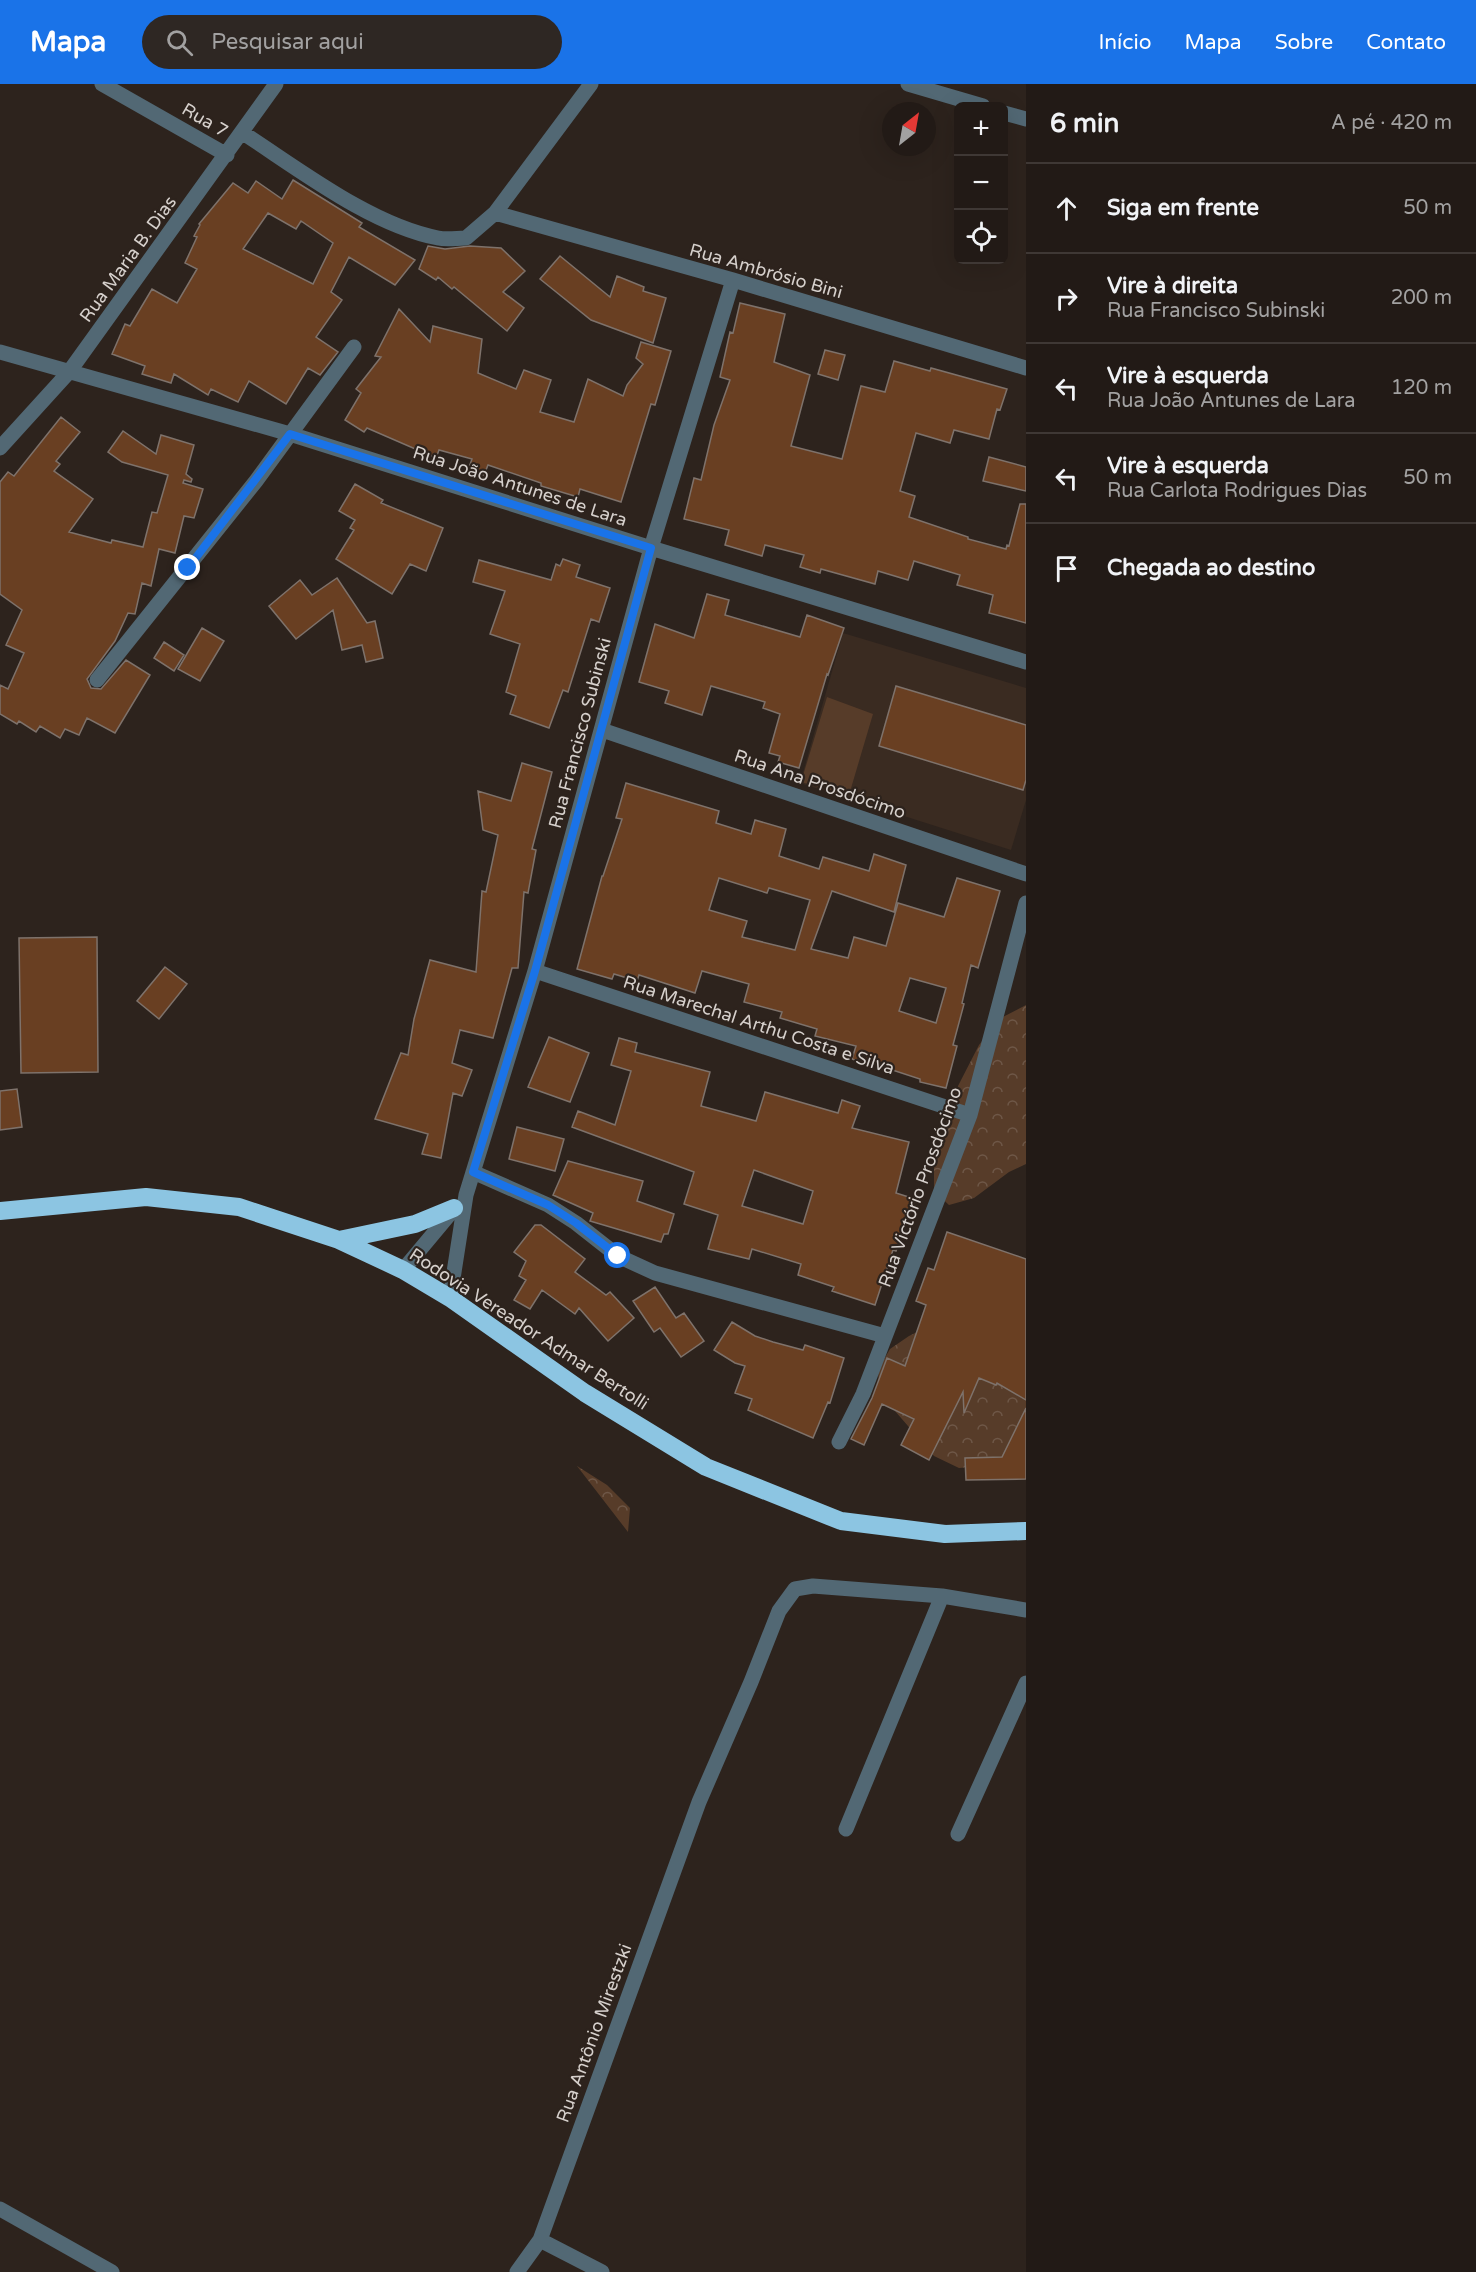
<!DOCTYPE html>
<html lang="pt">
<meta charset="utf-8">
<style>
body{margin:0;font-family:"Varela Round",sans-serif;background:#2e2723;color:#f1f3f6}
.controls{position:absolute;right:18px;top:18px;display:grid;overflow:hidden;border-radius:9px;box-shadow:0 6px 24px #0002}
.controls button{width:54px;height:54px;display:grid;place-items:center;padding:0;border:0;border-bottom:2px solid #3f3835;background:#221a16;color:#f1f3f6;font:30px sans-serif}
.compass{position:absolute;left:882px;top:18px;width:54px;height:54px;border-radius:50%;background:#221a16;box-shadow:0 6px 24px #0002;rotate:31deg}
.stop{position:absolute;width:18px;height:18px;margin:-14px;border:4px solid #1a73e8;border-radius:50%;background:#fff}
.stop.end{background:#1a73e8;border-color:#fff;box-shadow:0 2px 6px #0008}
.list{margin:0;padding:0;list-style:none}
h2{display:flex;justify-content:space-between;align-items:center;height:78px;margin:0;padding:0 24px;font-size:26px}
h2 small{font-size:20px;font-weight:400;color:#a2a1a1}
.list li{display:grid;grid-template-columns:39px 1fr auto;gap:18px;align-items:center;box-sizing:border-box;height:90px;padding:0 24px;border-top:2px solid #3f3835}
.list b{display:block;font-size:22px;white-space:nowrap}
.list p{margin:0;font-size:20px;white-space:nowrap;color:#a2a1a1}
.list em{font-size:20px;font-style:normal;color:#a2a1a1}
.icon{flex:none;width:33px;height:33px;fill:none;stroke:currentColor;stroke-width:2;stroke-linecap:round;stroke-linejoin:round}
.map{position:relative;flex:none;width:1026px;height:2188px;overflow:hidden}
header{display:flex;align-items:center;gap:36px;box-sizing:border-box;height:84px;padding:0 30px;background:#1a73e8;color:#fff}
header strong{font-size:28px}
nav{display:flex;gap:33px;margin-inline-start:auto;font-size:21px}
.search{width:420px;height:54px;background:#2e2723;display:flex;align-items:center;gap:15px;box-sizing:border-box;padding:0 21px;border-radius:33px;color:#a2a1a1;font-size:22px}
main{display:flex}
aside{flex:1;background:#221a16}
.map>svg:first-child{display:block}
.built{fill:#3a2b21}
.forest{fill:url(#forest-crowns)}
.pitch{fill:#573c29}
.building{fill:#693f22;stroke:#7e726b;stroke-width:1.5;fill-rule:evenodd}
.lines{fill:none;stroke-linecap:round;stroke-linejoin:round}
.minor{stroke:#526874;stroke-width:15}
.highway{stroke:#8cc5e2;stroke-width:18}
.route{stroke:#1a73e8;stroke-width:8}
.labels{text-anchor:middle;stroke-width:4.5;stroke-linejoin:round;paint-order:stroke}
.street-label{font-size:18px;fill:#d6d0cc;stroke:#2d231d}
</style>
<header>
<strong>Mapa</strong>
<div class="search"><svg class="icon" aria-label="search" viewBox="0 0 24 24"><circle cx="10" cy="10" r="6"/><path d="M15 15l6 6"/></svg>Pesquisar aqui</div>
<nav><a>Início</a><a>Mapa</a><a>Sobre</a><a>Contato</a></nav>
</header>
<main>
<div class="map">
<svg width="1026" height="2188" viewBox="0 0 1026 2188">
<defs>
<pattern id="forest-crowns" width="20" height="18" patternUnits="userSpaceOnUse" patternTransform="scale(1.5)"><rect width="20" height="18" fill="#573c29"/><path d="M2 6a3 3 0 1 1 6 0M12 15a3 3 0 1 1 6 0" fill="none" stroke="#6e5747"/></pattern>
</defs>
<rect width="100%" height="100%" fill="#2d231d"/>
<path class="built" d="M843,549L1026,604V716L1011,766L800,699Z"/>
<path class="forest" d="M1026,921V1080L1009,1088L974,1114L949,1121L934,1107V1076L958,1002L979,961L999,935Z
M1026,1208V1364L993,1381L959,1384L934,1372L895,1327L879,1300L878,1286L890,1265L909,1252L964,1225Z
M577,1382L607,1401L630,1424L628,1448Z"/>
<path class="pitch" d="M827,613L873,630L849,711L801,698Z"/>
<path class="building" d="M293,96L362,139L359,143L415,176L395,201L349,173L331,208L342,216L316,253L338,268L320,291L308,284L286,320L249,297L238,318L211,305L208,311L174,290L171,299L142,290L145,282L112,270L125,240L130,242L152,205L177,219L197,185L185,179L197,153L194,152L200,141L199,140L233,99L248,109L256,97L282,115ZM268,129L296,145L301,137L333,159L313,200L243,165Z
M428,162L445,165L470,162L501,164L525,187L503,208L524,224L507,247L454,203L452,205L438,193L436,196L419,185Z
M560,172L610,213L617,192L644,203L643,207L666,214L653,259L591,236L540,195Z
M740,219L785,230L774,278L810,291L791,362L842,375L861,302L885,308L894,277L930,287L931,284L1007,305L1000,326L997,325L989,355L954,346L950,359L916,349L900,407L915,412L909,433L968,453V455L1006,465L1007,461L1009,462L1020,420H1026V539L989,529L993,511L957,501L960,491L914,477L908,496L878,487L875,500L821,485L820,489L800,483L804,471L765,461L762,472L725,461L729,446L684,435L694,394L701,396L714,341L730,296L720,293L730,248L733,249Z
M399,225L430,258L433,242L482,255L478,289L516,305L524,286L551,296L540,328L574,338L588,295L623,312L627,301L643,280L636,274L641,258L671,267L655,321L651,320L621,418L580,405L578,413L541,402V399L488,381L484,391L468,386L472,375L439,366L436,374L367,344L364,348L345,336L361,309L356,305L381,273L375,272Z
M825,266L845,271L838,296L818,290Z
M61,333L80,348L56,377L60,380L54,387L93,415L69,448L111,459L112,456L143,463L152,428L157,429L168,391L122,378L108,368L123,347L156,370L161,351L194,361L186,390L192,395L191,398L184,396L183,399L203,405L194,434L184,432L175,469L159,465L151,502L142,499L135,530L128,529L115,557L87,595L91,604L101,605L126,576L150,591L115,649L87,634L79,651L65,645L60,654L40,642L36,648L19,637L17,640L0,630V601L8,605L24,569L6,561L22,526L0,510V398L8,388L14,392Z
M989,373L1026,383V407L983,397Z
M355,400L383,416L381,419L443,444L426,487L410,480L392,510L336,475L354,446L350,444L355,436L339,427Z
M563,475L580,481L576,493L610,504L599,538L591,535L568,608L563,606L549,644L510,630L516,612L506,608L520,560L490,550L505,507L473,498L479,476L551,496L556,480L560,482Z
M337,494L367,539L375,537L383,574L366,578L362,561L342,566L333,526L296,555L269,522L300,496L312,511Z
M707,510L729,516L725,531L800,553L807,531L844,544L828,591L827,590L799,684L778,678L780,672L769,669L780,630L763,624L765,618L711,602L702,631L665,619L669,607L639,598L655,540L694,554Z
M202,544L224,557L200,597L178,585Z
M164,558L184,571L174,587L154,574Z
M896,602L1026,641V696L1023,706L879,662Z
M522,679L552,688L532,765L536,766L528,809L524,808L518,884H512L493,954L460,946L452,979L472,986L462,1012L453,1009L441,1074L422,1070L428,1050L375,1035L401,969L408,971L414,935L430,876L476,888L482,807L486,808L498,751L483,746L478,707L511,717Z
M626,699L719,727L716,739L751,750L755,736L786,745L779,772L819,785L823,773L869,787L874,770L906,781L894,828L832,807L811,865L848,874L854,853L886,862L898,819L944,833L957,794L1000,807L978,884L971,881L962,919L964,920L953,961L957,962L946,1004L920,998V995L871,979L870,981L852,975L856,962L815,952L817,945L780,934L782,928L744,918L749,900L702,887L695,909L639,891L637,897L614,890L612,895L577,885L602,792H603L622,735L616,734ZM719,794L767,809L769,804L810,816L795,866L742,853L747,837L709,826ZM910,894L946,904L936,939L899,927Z
M97,853L98,988L21,989L19,854Z
M165,883L187,900L159,935L137,917Z
M549,953L589,969L570,1018L528,1003Z
M619,954L637,959L635,968L710,988L701,1022L756,1037L765,1008L838,1029L842,1016L860,1022L852,1044L909,1058L896,1109L915,1115L896,1167L893,1166L875,1221L832,1207L834,1203L798,1191L801,1180L752,1165L749,1175L708,1165L718,1131L684,1120L694,1088L572,1043L578,1027L615,1041L631,987L611,981ZM754,1086L813,1107L803,1140L742,1122Z
M17,1005L22,1043L0,1046V1007Z
M517,1043L564,1055L555,1087L509,1075Z
M568,1077L643,1097L637,1117L674,1130L668,1150H664L661,1158L590,1137L593,1129L553,1111Z
M535,1141H541L585,1175L575,1188L606,1211L610,1208L634,1234L608,1257L579,1224L575,1230L542,1206L530,1225L514,1216L526,1196L519,1192L526,1177L514,1168Z
M947,1148L1026,1175V1316L997,1299L996,1301L979,1294L964,1329L963,1308L929,1376L901,1361L914,1335L882,1320L864,1361L851,1355L872,1314L887,1274L905,1282L926,1221L916,1217L928,1184L934,1186Z
M655,1203L676,1234L684,1229L704,1257L681,1273L660,1244L654,1248L633,1217Z
M732,1238L755,1252L773,1258L803,1266L805,1261L844,1274L830,1319L828,1318L813,1354L748,1326L752,1315L735,1309L745,1282L735,1279L714,1266Z
M1026,1324V1395L966,1396L965,1374L1002,1373Z"/>
<g class="lines">
<path class="minor" d="M102,0L227,71
M908,0L983,22
M1004,29L1026,35
M243,49C300,86 371,141 438,154C447,156 457,154 466,154L495,129L591,0
M495,129L733,196L1026,284
M0,268L290,350L651,464L1026,578
M0,364L69,288L276,0
M97,596L256,397L354,263
M602,646L1026,790
M535,887L970,1031
M473,1088L548,1121L576,1139L618,1172L655,1189L885,1252
M403,1186L454,1125
M450,1214L466,1111L535,887L651,464L733,196
M839,1358L863,1310L970,1031L1026,819
M846,1745L942,1512
M958,1750L1026,1599
M0,2125L112,2188
M540,2156L602,2188
M517,2188L540,2156L699,1718L751,1598L779,1527L795,1505L813,1502L942,1512L1026,1526"/>
<path class="highway" d="M0,1127L146,1113L239,1123L339,1156L403,1186L450,1214L585,1309L706,1383L841,1437L945,1450L1026,1447
M339,1156L415,1140L454,1124"/>
</g>
<g class="lines">
<path class="route" d="M188,484L290,350L651,464L535,887L473,1088L548,1121L576,1139L618,1172"/>
</g>
<g class="labels">
<g class="street-label">
<text transform="translate(205 36) rotate(30)" y="6">Rua 7</text>
<text transform="translate(128 175) rotate(-54)" y="6">Rua Maria B. Dias</text>
<text transform="translate(766 187) rotate(16)" y="6">Rua Ambrósio Bini</text>
<text transform="translate(520 402) rotate(18)" y="6">Rua João Antunes de Lara</text>
<text transform="translate(580 649) rotate(-75)" y="6">Rua Francisco Subinski</text>
<text transform="translate(820 700) rotate(19)" y="6">Rua Ana Prosdócimo</text>
<text transform="translate(759 941) rotate(18)" y="6">Rua Marechal Arthu Costa e Silva</text>
<text transform="translate(920 1103) rotate(-70)" y="6">Rua Victório Prosdócimo</text>
<text transform="translate(529 1245) rotate(33)" y="6">Rodovia Vereador Admar Bertolli</text>
<text transform="translate(594 1949) rotate(-70)" y="6">Rua Antônio Mirestzki</text>
</g>
</g>
</svg>
<div class="controls">
<button>+</button>
<button>−</button>
<button><svg class="icon" aria-label="locate" viewBox="0 0 24 24"><circle cx="12" cy="12" r="6"/><path d="M12 2v4M12 18v4M2 12h4M18 12h4"/></svg></button>
</div>
<svg class="compass" viewBox="-18 -18 36 36"><path d="M0-13l5 13h-10z" fill="#e53935"/><path d="M0 13l5-13h-10z" fill="#a2a1a1"/></svg>
<div class="stop" style="left:618px;top:1172px"></div>
<div class="stop end" style="left:188px;top:484px"></div>
</div>
<aside>
<h2>6 min<small>A pé · 420 m</small></h2>
<ul class="list">
<li><svg class="icon" aria-label="ahead" viewBox="0 0 24 24"><path d="M12 20V5M6 11l6-6 6 6"/></svg><div><b>Siga em frente</b></div><em>50 m</em></li>
<li><svg class="icon" aria-label="right" viewBox="0 0 24 24"><path d="M7 20v-9h11M14 6l5 5-5 5"/></svg><div><b>Vire à direita</b><p>Rua Francisco Subinski</p></div><em>200 m</em></li>
<li><svg class="icon" aria-label="left" viewBox="0 0 24 24"><path d="M17 20v-9H6M10 6l-5 5 5 5"/></svg><div><b>Vire à esquerda</b><p>Rua João Antunes de Lara</p></div><em>120 m</em></li>
<li><svg class="icon" aria-label="left" viewBox="0 0 24 24"><path d="M17 20v-9H6M10 6l-5 5 5 5"/></svg><div><b>Vire à esquerda</b><p>Rua Carlota Rodrigues Dias</p></div><em>50 m</em></li>
<li><svg class="icon" aria-label="arrive" viewBox="0 0 24 24"><path d="M6 21V4h12l-3 4 3 4H6"/></svg><div><b>Chegada ao destino</b></div></li>
</ul>
</aside>
</main>
